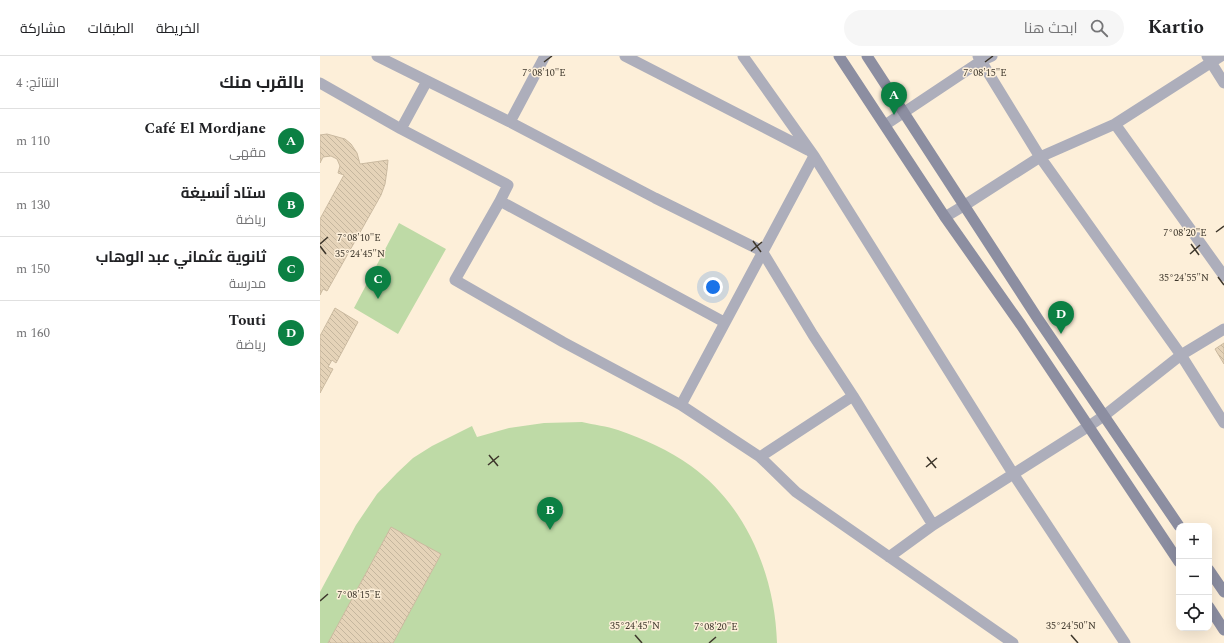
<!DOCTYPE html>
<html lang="ar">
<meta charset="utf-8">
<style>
body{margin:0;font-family:Spectral,Cairo,serif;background:#f6f6f6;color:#202124;direction:rtl}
.controls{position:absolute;right:12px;bottom:12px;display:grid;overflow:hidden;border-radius:8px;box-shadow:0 4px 16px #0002}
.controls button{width:36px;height:36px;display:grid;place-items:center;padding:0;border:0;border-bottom:1px solid #e0e0e0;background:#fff;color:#202124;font:20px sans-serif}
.you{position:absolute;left:393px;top:231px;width:14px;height:14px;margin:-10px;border:3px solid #fff;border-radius:50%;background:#1a73e8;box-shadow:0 0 0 6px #1a73e833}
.badge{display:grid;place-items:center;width:26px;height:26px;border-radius:50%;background:#0b8043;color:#fff;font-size:13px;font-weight:700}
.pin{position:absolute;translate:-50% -33px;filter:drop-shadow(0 1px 2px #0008)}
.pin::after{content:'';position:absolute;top:21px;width:14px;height:12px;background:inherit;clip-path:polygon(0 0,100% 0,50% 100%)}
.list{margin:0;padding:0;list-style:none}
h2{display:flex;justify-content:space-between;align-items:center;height:52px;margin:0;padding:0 16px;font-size:17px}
h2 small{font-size:13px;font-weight:400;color:#757577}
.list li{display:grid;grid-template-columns:26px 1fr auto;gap:12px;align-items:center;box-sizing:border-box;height:64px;padding:0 16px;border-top:1px solid #e0e0e0}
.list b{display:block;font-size:15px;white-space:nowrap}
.list p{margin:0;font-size:13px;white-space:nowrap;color:#757577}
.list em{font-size:13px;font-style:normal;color:#757577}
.icon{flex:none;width:22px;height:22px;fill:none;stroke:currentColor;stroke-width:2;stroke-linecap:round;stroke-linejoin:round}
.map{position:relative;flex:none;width:904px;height:587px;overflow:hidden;direction:ltr}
header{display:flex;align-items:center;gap:24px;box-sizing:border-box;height:56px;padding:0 20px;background:#fff;border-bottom:1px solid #e0e0e0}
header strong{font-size:19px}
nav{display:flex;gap:22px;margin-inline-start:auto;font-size:14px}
.search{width:280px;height:36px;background:#f6f6f6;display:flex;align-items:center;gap:10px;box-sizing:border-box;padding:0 14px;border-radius:22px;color:#757577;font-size:15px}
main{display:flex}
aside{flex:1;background:#fff}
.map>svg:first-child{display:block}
.pitch{fill:#bedaa6}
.building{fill:url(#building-back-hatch);stroke:#cbbaa0}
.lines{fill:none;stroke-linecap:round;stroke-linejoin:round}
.minor{stroke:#adaebb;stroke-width:11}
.secondary{stroke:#8c8ea1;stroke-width:11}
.ticks{fill:none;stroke:#3d362b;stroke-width:1.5}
.ticks-label{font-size:10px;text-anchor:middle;fill:#3d362b;stroke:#fdefd9;stroke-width:3;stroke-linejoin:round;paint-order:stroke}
</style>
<header>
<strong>Kartio</strong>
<div class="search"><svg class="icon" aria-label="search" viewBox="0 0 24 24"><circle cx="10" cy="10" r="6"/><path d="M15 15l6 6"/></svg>ابحث هنا</div>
<nav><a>الخريطة</a><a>الطبقات</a><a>مشاركة</a></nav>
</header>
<main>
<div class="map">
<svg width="904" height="587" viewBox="0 0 904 587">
<defs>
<pattern id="building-back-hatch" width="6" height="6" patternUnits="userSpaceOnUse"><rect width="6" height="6" fill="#e5d3b8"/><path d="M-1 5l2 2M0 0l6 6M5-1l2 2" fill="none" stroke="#c5b69e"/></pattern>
</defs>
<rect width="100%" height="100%" fill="#fdefd9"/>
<path class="pitch" d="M79,167L126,193L78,278L34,252Z
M262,366C274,369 287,370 298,374C324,383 349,394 371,410C427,450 455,520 457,587H0V536L36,469L57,438L77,417L93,402L112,390L152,370L157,381L189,372L224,367Z"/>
<path class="building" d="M7,78L25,83L31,88L37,97L40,108L68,104L67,114L65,128L61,139L7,235L3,233L0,239V163L24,119L18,117L20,110L17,103L11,100L3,101L0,107V79Z
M15,252L38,266L16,307L12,304L8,311L13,313L0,337V280Z
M904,287V308L895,293Z
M71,471L121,498L73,587H8Z"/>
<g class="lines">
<path class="minor" d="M57,0L190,66L335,142L442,195L493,279L533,340L613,469
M305,0L488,94
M423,0L494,100L694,419L805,587
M658,0L720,101L861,299L904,367
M887,0L904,27
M0,27L81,73L188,129L180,145L135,224L243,286L361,349L440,401L476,436L693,587
M190,66L225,0
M795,68L904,220
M565,69L661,5L672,0
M81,73L107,25
M180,145L404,266
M625,161L645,149L720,101L795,68L901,0
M361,349L494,100
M440,401L533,340
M569,501L613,469L769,370L785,359L861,299L904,273"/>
<path class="secondary" d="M519,0L625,161L701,269L859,506
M547,0L718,263L859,470
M889,514L904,536
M889,551L904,574"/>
</g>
<path class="ticks" d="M224,6L232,0M665,6L673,0M896,176L904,170M433,185L441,196M0,188L8,181M871,188L879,199M0,190L6,198M431,195L442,186M870,198L880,189M898,221L904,229M169,399L178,410M607,401L616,412M168,409L179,400M606,411L617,402M0,545L8,538M315,579L322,587M751,579L758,587M389,587L396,581"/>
<g class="ticks-label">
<text x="224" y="20">7°08'10"E</text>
<text x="665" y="20">7°08'15"E</text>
<text x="865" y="180">7°08'20"E</text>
<text x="39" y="185">7°08'10"E</text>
<text x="40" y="201">35°24'45"N</text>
<text x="864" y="225">35°24'55"N</text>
<text x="39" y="542">7°08'15"E</text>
<text x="315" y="573">35°24'45"N</text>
<text x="751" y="573">35°24'50"N</text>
<text x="396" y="574">7°08'20"E</text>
</g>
</svg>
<div class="controls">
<button>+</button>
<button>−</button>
<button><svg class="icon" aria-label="locate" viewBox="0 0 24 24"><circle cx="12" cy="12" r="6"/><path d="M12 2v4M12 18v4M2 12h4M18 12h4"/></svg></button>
</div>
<div class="you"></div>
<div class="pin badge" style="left:574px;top:59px">A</div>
<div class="pin badge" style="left:230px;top:474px">B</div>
<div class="pin badge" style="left:58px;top:243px">C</div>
<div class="pin badge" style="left:741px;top:278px">D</div>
</div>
<aside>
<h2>بالقرب منك<small>النتائج: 4</small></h2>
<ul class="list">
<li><span class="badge">A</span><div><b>Café El Mordjane</b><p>مقهى</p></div><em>110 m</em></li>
<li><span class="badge">B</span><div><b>ستاد أنسيغة</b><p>رياضة</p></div><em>130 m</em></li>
<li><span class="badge">C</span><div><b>ثانوية عثماني عبد الوهاب</b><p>مدرسة</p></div><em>150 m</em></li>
<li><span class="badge">D</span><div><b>Touti</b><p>رياضة</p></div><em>160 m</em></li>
</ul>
</aside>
</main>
